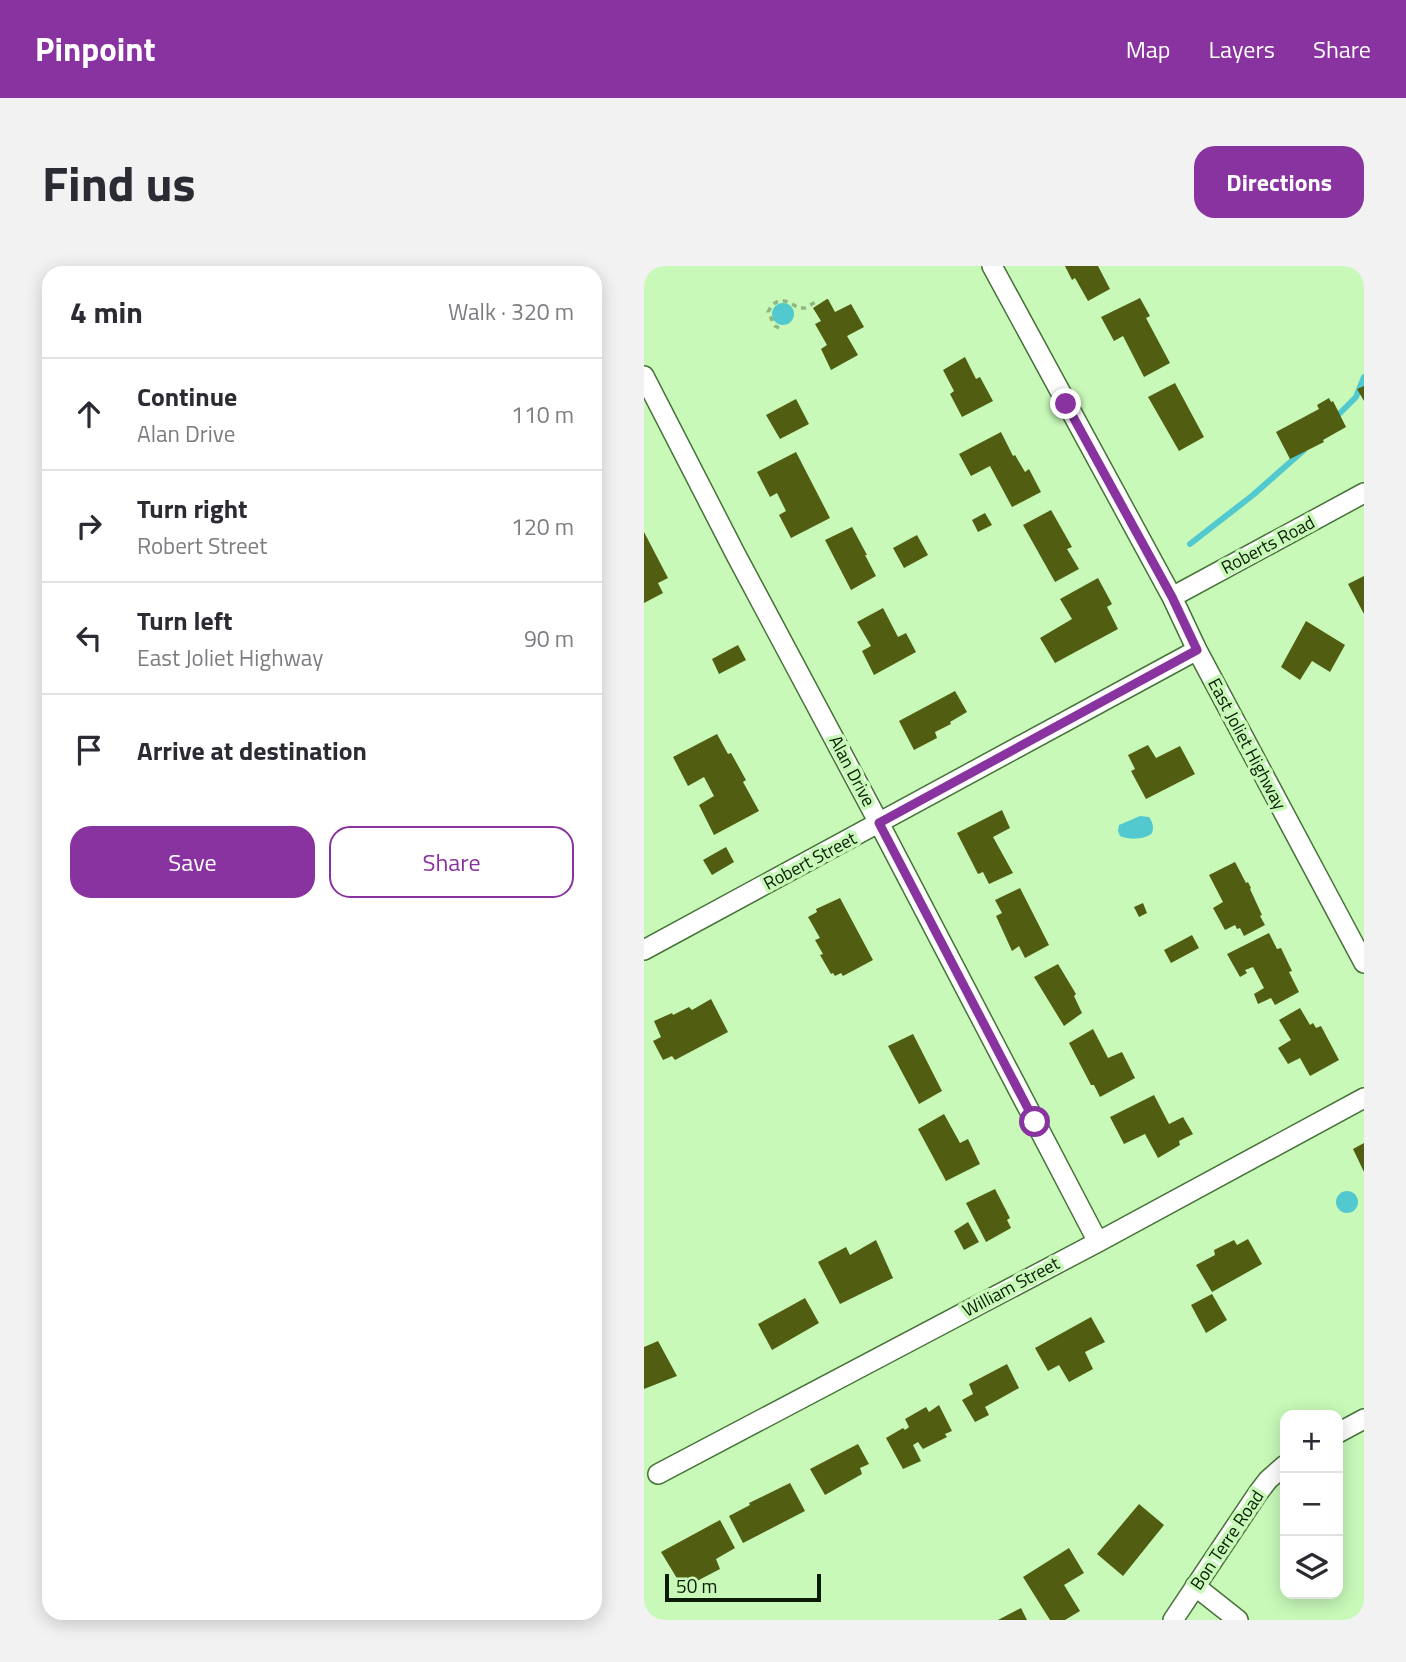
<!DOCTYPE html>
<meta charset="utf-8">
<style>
body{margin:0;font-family:"Titillium Web",sans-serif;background:#f2f2f3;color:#2b2b33}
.controls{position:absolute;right:21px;bottom:21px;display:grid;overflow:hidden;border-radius:14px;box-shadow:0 4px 18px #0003}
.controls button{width:63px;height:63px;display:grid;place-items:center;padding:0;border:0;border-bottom:2px solid #e1e1e2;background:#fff;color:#2b2b33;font:35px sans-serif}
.scale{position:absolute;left:21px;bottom:18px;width:156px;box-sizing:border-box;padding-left:7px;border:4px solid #091b04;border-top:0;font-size:19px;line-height:24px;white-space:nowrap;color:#091b04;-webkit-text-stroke:5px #c8f9b9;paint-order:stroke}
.stop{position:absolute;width:21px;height:21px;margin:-16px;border:5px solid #8933a0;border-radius:50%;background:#fff}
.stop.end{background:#8933a0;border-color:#fff;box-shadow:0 2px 7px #0008}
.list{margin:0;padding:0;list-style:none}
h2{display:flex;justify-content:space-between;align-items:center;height:91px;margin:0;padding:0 28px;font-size:30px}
h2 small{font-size:23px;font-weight:400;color:#7c7c81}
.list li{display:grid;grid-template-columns:46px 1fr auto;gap:21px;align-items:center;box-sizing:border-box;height:112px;padding:0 28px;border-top:2px solid #e1e1e2}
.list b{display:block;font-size:26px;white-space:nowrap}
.list p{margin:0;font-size:23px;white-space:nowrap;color:#7c7c81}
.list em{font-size:23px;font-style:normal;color:#7c7c81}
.actions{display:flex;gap:14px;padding:21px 28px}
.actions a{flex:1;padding:16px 0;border:2px solid #8933a0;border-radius:21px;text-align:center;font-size:24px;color:#8933a0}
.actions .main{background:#8933a0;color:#fff}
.icon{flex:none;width:38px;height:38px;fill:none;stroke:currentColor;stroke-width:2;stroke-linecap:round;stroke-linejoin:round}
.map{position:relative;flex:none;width:720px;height:1354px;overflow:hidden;border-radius:21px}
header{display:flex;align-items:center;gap:42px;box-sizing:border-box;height:98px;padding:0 35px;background:#8933a0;color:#fff}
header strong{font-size:33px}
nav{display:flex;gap:38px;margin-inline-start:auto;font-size:24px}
.intro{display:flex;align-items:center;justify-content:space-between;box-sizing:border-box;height:168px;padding:0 42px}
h1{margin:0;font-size:49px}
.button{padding:18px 32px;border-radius:21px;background:#8933a0;color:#fff;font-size:24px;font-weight:700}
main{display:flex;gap:42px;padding:0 42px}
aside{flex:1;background:#fff;border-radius:21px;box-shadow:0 4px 18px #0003}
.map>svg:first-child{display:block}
.water{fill:#52c9ce}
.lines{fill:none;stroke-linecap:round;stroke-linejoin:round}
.stream{stroke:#52c9ce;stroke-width:6}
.building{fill:#515d10}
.street-casing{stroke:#477239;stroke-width:22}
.path{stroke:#8fb683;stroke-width:3.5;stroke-dasharray:5 5;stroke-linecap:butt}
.street{stroke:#fff;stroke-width:19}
.route{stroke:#8933a0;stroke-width:9}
.labels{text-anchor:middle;stroke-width:7;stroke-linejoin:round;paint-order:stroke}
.street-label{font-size:18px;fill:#091b04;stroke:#c8f9b9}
</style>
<header>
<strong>Pinpoint</strong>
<nav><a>Map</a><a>Layers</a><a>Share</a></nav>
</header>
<div class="intro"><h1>Find us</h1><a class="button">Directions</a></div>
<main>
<aside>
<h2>4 min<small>Walk · 320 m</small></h2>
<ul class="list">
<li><svg class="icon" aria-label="ahead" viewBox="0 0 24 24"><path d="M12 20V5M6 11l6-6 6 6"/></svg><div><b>Continue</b><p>Alan Drive</p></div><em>110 m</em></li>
<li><svg class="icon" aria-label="right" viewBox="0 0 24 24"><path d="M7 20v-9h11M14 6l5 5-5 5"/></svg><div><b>Turn right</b><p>Robert Street</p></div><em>120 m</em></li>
<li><svg class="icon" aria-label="left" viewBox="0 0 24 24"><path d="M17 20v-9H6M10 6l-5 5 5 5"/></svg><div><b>Turn left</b><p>East Joliet Highway</p></div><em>90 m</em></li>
<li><svg class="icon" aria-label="arrive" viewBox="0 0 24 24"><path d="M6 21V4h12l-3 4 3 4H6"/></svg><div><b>Arrive at destination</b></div></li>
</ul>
<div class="actions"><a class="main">Save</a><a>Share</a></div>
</aside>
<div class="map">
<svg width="720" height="1354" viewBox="0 0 720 1354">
<rect width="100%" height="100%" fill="#c8f9b9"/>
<path class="water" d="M128 48a11 11 0 1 1 22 0a11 11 0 1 1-22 0Z
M496,550L505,551C509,557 510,561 508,567C501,574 485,574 476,570L474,565L475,559Z
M692 936a11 11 0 1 1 22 0a11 11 0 1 1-22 0Z"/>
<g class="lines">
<path class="stream" d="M690,153L712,131L720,111
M546,278L609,229L660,184"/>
</g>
<path class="building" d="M421,0H454L466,23L444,35L431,12L428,14Z
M496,32L506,50L502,52L526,97L500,111L479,70L470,75L457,51Z
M183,33H184L191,46L207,38L220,61L203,70L214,89L187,104L177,83L183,79L171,58L177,55L169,42Z
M321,91L332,113L336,111L349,135L318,151L306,128L310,125L299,104Z
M531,117L560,171L535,185L504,131Z
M720,120V135L713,123Z
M685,132L687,136L689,135L702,161L679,174L680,176L646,193L632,166L675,143L673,139Z
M152,133L165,158L136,173L122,149Z
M357,166L369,190L371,189L381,206L385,203L397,226L368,241L346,200L327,210L315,188Z
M152,186L186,252L147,272L135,249L142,245L133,227L126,231L113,206Z
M407,244L428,281L423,283L435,303L411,316L379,259Z
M341,247L348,259L334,266L328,254Z
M208,261L223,289H221L232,310L207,324L181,274Z
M0,266L24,312L14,317L19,327L0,337Z
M273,269L284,289L260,302L249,282Z
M720,310V348L704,318Z
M454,312L468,338L463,341L474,363L411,397L396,372L428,353L416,333Z
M239,342L254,371L262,367L272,386L230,409L218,385L227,380L213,356Z
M662,355L701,379L686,406L668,395L656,414L637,401Z
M94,379L102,394L75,408L68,393Z
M311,425L323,446L306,456L307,458L291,466L293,472L270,484L255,455Z
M73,468L84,488L87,487L102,514L99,516L115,545L70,569L55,539L70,530L60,511L44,520L29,491Z
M504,479L512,492L536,480L551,508L502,533L487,505L491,503L484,489Z
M358,544L366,562L349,571L369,607L345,618L339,606L334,608L313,567Z
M82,581L90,596L68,609L59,594Z
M591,596L602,617L604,616L607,622L606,623L618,649L616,650L621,659L600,670L596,662L593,663L591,659L581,664L569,642L579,636L565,609Z
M376,622L405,679L381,692L375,680L368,685L352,650L358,647L351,634Z
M196,632L229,694L199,710L197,707L191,710L189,707L187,708L176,689L179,688L171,674L176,672L164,651L173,646L172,643Z
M499,637L503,647L495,651L490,641Z
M625,667L633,683L637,682L648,705L645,706L655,726L631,739L627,732L614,738L610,728L620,722L609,701L601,704L603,707L596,711L583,688Z
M548,669L555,682L527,697L520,684Z
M414,698L432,728L430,730L438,747L420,760L390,711Z
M67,733L84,766L31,794L28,790L19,794L9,775L17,771L10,755L28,747L29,749L45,741L48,744Z
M656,742L666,759L669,757L672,762L677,760L695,794L666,810L656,792L644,798L634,782L647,774L635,754Z
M449,763L464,792L478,786L491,812L456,831L450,819H447L425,777Z
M269,768L298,825L275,838L244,780Z
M510,829L525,858L539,851L549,868L535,875L536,879L514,892L501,868L480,878L466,851Z
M300,848L316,877L324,873L336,898L302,915L274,863Z
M720,877V906L709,883Z
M351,923L366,952L363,954L367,962L342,976L322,937Z
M324,956L335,976L320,984L310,965Z
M604,973L618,998L568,1026L552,999L571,989L570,984L590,974L593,979Z
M232,974L249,1012L196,1038L174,996L202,981L206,989Z
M568,1028L583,1054L562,1067L547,1039Z
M161,1032L175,1057L128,1084L114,1058Z
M447,1051L461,1076L441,1086L449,1103L425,1116L415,1099L404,1105L391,1082Z
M14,1075L33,1110L0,1123V1081Z
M363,1098L375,1122L341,1141L345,1149L331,1156L318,1134L329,1128L325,1118Z
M295,1139L308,1165L301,1168L303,1171L279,1183L274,1176L269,1179L277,1195L259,1203L242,1172L259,1162L261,1164L265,1161L261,1153L282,1141L285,1146Z
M214,1178L225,1198L216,1202L218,1208L181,1229L166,1203Z
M146,1217L161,1245L99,1277L85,1250L106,1239L105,1237Z
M495,1238L520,1259L479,1310L453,1288Z
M76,1254L91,1282L72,1293L76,1303L51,1316L37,1319L17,1286Z
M425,1282L440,1307L420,1319L436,1345L421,1354H406L379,1311Z
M377,1342L383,1354H354Z"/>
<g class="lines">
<g class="street-casing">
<path id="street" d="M348,0L528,331L553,384L720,697
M0,110L92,289L235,557L454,976
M528,331L720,227
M0,684L553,384
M694,1167L720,1153
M14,1208L454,976L720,832
M551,1320L594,1354
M529,1354L614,1227L624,1214L641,1199"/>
</g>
<path class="path" d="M135,62L131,60L124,46C132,30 142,33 154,42H161L175,34"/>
<use href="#street" class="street"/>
</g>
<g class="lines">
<path class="route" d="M391,856L235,557L553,384L528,331L422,138"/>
</g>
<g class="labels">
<g class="street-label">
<text transform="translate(624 279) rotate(-28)" y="6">Roberts Road</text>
<text transform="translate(603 478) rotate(62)" y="6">East Joliet Highway</text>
<text transform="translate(208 505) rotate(62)" y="6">Alan Drive</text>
<text transform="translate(166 595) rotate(-28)" y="6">Robert Street</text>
<text transform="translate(367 1021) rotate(-28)" y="6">William Street</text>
<text transform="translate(583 1274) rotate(-56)" y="6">Bon Terre Road</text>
</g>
</g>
</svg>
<div class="controls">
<button>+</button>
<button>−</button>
<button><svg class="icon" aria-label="layers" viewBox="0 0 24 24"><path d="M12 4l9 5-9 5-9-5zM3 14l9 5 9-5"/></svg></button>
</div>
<div class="scale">50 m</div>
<div class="stop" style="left:391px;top:856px"></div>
<div class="stop end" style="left:422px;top:138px"></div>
</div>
</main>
